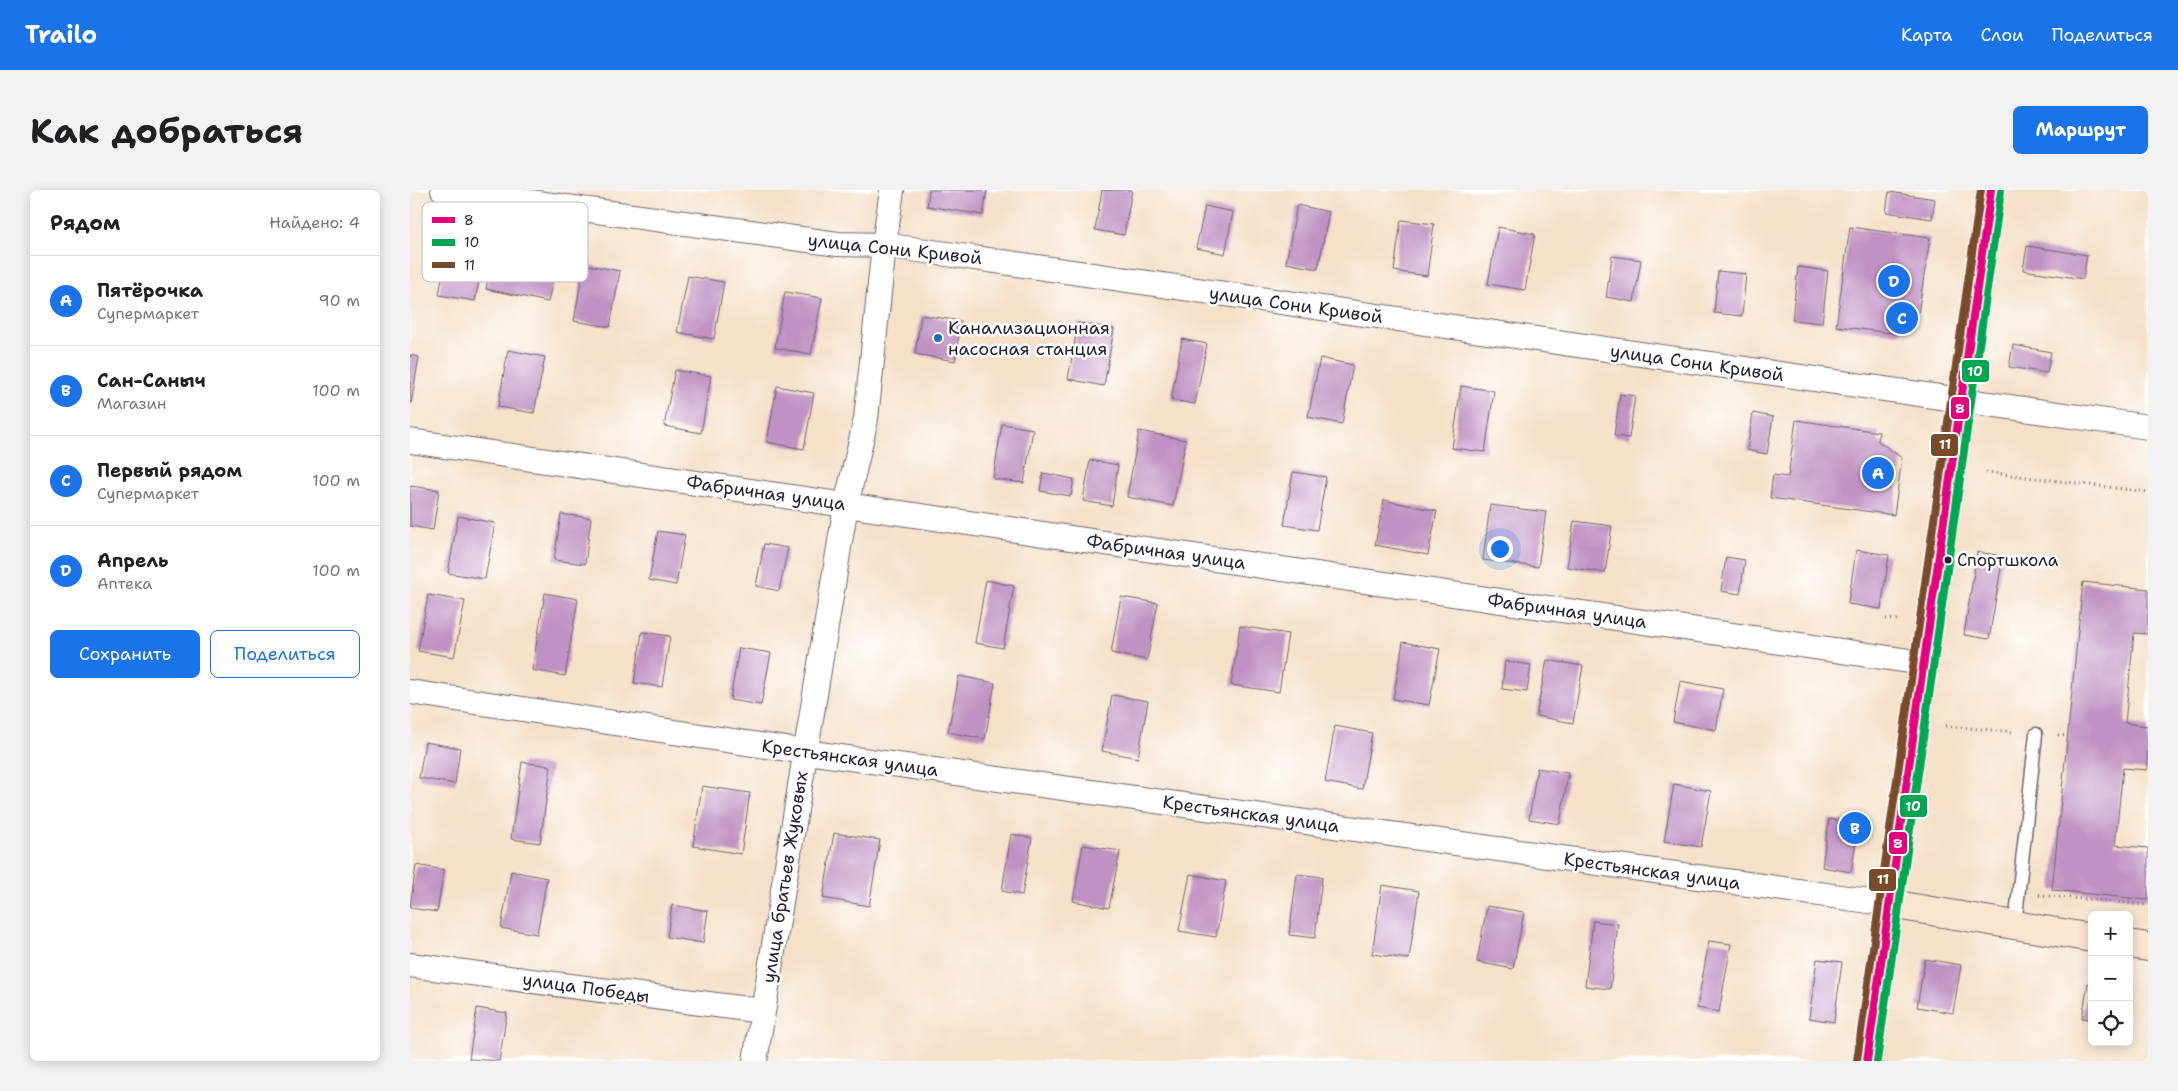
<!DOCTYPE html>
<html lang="ru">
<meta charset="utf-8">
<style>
body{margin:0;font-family:"Shantell Sans",sans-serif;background:#f2f2f2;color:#202124}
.controls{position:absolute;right:15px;bottom:15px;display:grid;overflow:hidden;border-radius:8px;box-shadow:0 2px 12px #0003}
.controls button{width:45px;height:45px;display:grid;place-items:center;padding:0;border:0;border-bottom:1px solid #e0e0e0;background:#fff;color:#202124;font:25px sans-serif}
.you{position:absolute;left:1089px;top:358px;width:18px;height:18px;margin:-12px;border:4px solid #fff;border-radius:50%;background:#1a73e8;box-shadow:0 0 0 8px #1a73e833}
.badge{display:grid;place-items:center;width:32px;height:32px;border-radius:50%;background:#1a73e8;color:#fff;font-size:16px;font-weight:700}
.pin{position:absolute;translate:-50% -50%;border:2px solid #fff;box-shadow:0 1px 5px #0006}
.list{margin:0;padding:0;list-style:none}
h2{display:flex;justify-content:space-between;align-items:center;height:65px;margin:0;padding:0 20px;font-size:21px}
h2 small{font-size:16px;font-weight:400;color:#757577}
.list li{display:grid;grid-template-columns:32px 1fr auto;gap:15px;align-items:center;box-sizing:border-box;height:90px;padding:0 20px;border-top:1px solid #e0e0e0}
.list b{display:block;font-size:19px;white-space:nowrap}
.list p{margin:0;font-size:16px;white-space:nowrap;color:#757577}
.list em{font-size:16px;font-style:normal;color:#757577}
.actions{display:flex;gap:10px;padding:15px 20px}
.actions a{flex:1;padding:11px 0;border:1px solid #1a73e8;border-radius:8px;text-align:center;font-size:18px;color:#1a73e8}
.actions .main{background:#1a73e8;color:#fff}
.icon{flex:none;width:28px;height:28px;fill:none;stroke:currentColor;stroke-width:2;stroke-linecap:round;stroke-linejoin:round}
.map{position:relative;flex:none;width:1738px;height:871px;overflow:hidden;border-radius:8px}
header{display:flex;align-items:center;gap:30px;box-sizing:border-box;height:70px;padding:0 25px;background:#1a73e8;color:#fff}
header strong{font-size:24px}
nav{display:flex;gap:28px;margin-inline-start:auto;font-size:18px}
.intro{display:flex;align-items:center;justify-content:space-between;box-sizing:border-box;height:120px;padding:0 30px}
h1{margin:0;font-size:35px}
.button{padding:12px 22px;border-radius:8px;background:#1a73e8;color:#fff;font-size:18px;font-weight:700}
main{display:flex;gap:30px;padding:0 30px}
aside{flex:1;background:#fff;border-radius:8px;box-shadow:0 2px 12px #0003}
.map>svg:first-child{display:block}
.building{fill:#c092c3}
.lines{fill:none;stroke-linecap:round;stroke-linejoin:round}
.lane-casing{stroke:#6c646c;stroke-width:15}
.street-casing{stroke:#6c646c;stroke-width:26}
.secondary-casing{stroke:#6c646c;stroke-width:30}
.path{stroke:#6c646c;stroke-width:3;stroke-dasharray:1 4;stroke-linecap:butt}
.lane{stroke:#fff;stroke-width:12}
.street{stroke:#fff;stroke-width:24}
.secondary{stroke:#fce5d0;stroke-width:28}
.bus-1-casing{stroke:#fff;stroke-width:11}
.bus-2-casing{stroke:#fff;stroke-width:11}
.bus-3-casing{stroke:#fff;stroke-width:11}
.bus-1{stroke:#e5007d;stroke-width:8}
.bus-2{stroke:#00a651;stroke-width:8}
.bus-3{stroke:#7a4b2a;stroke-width:8}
.poi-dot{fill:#1f6fb2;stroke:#fff;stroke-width:2}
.bus-dot{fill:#22223b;stroke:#fff;stroke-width:2}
.labels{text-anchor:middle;stroke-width:5;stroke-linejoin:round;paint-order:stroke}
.bus-label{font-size:17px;fill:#22223b;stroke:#fff;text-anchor:start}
.street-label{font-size:18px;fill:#22223b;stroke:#fff}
.poi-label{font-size:18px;fill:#22223b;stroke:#fff;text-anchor:start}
.key{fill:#fff;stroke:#bdbdc4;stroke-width:1}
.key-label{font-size:14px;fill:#22223b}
.line-badge{stroke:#fff;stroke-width:2}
.badge-label{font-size:14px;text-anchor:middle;font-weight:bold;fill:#fff}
</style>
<header>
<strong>Trailo</strong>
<nav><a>Карта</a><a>Слои</a><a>Поделиться</a></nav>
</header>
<div class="intro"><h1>Как добраться</h1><a class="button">Маршрут</a></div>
<main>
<aside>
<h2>Рядом<small>Найдено: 4</small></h2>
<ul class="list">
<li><span class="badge">A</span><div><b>Пятёрочка</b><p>Супермаркет</p></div><em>90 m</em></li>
<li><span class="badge">B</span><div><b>Сан-Саныч</b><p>Магазин</p></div><em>100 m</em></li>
<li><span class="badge">C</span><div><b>Первый рядом</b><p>Супермаркет</p></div><em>100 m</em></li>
<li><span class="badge">D</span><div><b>Апрель</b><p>Аптека</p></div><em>100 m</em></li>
</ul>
<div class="actions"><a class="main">Сохранить</a><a>Поделиться</a></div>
</aside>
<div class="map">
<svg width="1738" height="871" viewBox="0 0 1738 871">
<rect width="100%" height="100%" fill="#fff"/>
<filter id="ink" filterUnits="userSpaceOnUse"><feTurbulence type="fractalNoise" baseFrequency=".02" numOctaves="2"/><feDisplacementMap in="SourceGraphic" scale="10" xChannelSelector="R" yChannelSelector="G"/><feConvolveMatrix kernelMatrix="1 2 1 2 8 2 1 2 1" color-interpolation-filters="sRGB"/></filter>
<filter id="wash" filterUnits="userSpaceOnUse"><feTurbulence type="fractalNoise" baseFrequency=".0096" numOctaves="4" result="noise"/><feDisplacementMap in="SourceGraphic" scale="20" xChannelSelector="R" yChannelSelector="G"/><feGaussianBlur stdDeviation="1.12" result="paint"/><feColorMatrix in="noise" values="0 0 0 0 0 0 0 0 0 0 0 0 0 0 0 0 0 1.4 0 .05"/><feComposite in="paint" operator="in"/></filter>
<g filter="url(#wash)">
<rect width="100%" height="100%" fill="#f5e0c8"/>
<g id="blocks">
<path class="building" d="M519,0H577L573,25L517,16Z
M692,0H722L714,45L685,40Z
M1479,2L1525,9L1522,29L1476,22Z
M887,15L919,22L908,79L876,73Z
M795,16L823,22L815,64L786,58Z
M991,30L1024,34L1017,86L984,81Z
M1088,37L1125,44L1115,100L1078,94Z
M1440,37L1520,48L1508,124L1488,144L1426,136Z
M39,48L76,55L65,111L29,105Z
M1617,56L1677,65L1673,89L1613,80Z
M83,62L146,75L138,112L76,99Z
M1202,66L1231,70L1224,112L1196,107Z
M174,74L210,81L200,137L164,131Z
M1388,77L1418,81L1412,133L1382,130Z
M1308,81L1336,84L1332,126L1304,123Z
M278,86L314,92L304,149L267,142Z
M375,102L412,108L401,164L365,158Z
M511,125L551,131L545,171L505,164Z
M668,133L704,139L694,196L658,189Z
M772,149L797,154L785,214L761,210Z
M1603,155L1641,162L1637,183L1599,177Z
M98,160L135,167L124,223L88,217Z
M0,165L9,167L1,214H0Z
M910,168L943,175L932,234L898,227Z
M265,180L301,186L291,243L254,236Z
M367,196L404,203L394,259L357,252Z
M1051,196L1084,201L1075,262L1042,258Z
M1210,204L1225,206L1219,248L1204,246Z
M1343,223L1363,227L1357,264L1337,260Z
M1386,230L1469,242L1468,251L1492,268L1484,325L1360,308L1363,285L1378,287Z
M592,234L623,239L614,293L583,289Z
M729,241L776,250L763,316L717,307Z
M680,270L708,275L702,316L673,311Z
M883,282L916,287L907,340L874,335Z
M633,283L664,289L661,306L630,301Z
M0,296L29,300L23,340L0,336Z
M974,310L1027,321L1018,365L965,355Z
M1080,315L1136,322L1128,377L1073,370Z
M151,324L181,328L175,374L144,370Z
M48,326L85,333L75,389L38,383Z
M1164,331L1202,336L1195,383L1157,377Z
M248,341L275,345L266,395L239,390Z
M354,354L378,358L369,401L346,396Z
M1446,360L1479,365L1471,419L1438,414Z
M1567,362L1593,366L1579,449L1554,445Z
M1316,367L1335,370L1330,404L1311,401Z
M576,390L604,396L593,458L565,453Z
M1673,392L1738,399V444L1724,443L1715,533L1738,536L1737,580L1713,578L1705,655L1738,658V710L1642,700Z
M135,403L168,409L155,486L122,480Z
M18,405L55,411L44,467L8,461Z
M711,407L748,413L737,470L701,463Z
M830,436L878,444L869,502L821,495Z
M232,442L260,446L252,497L224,493Z
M993,452L1030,459L1019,515L983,509Z
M329,458L361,463L351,515L320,510Z
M1137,470L1173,476L1163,533L1126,526Z
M1095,471L1121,475L1117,502L1092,499Z
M549,486L585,493L575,549L538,542Z
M1270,491L1313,499L1306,540L1263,532Z
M702,505L738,511L728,568L692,561Z
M925,536L962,543L952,599L915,592Z
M15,552L50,558L45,594L9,588Z
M112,572L141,576L130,653L101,649Z
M1127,578L1158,583L1150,634L1119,629Z
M1264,594L1301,601L1291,657L1254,651Z
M292,596L340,603L331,664L283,656Z
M1419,629L1449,634L1441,682L1412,677Z
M424,643L470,650L459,716L413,708Z
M601,644L622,648L612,705L592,701Z
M673,655L710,661L699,718L663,711Z
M6,675L34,680L27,722L0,718Z
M101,681L137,688L127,744L91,738Z
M780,684L816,691L806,747L769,741Z
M887,684L912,687L905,748L879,745Z
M972,695L1009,701L999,769L962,764Z
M262,715L298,721L293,753L257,747Z
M1077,716L1114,722L1103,779L1067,772Z
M1183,731L1208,734L1200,799L1175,796Z
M1299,751L1321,754L1309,822L1287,818Z
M1407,769L1432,772L1424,832L1399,828Z
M1515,769L1551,775L1543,823L1507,817Z
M1678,793L1682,794V830L1672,828Z
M67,818L97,823L89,871L59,869Z"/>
</g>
</g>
<g filter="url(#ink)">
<use href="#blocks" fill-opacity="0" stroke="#6c646c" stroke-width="1"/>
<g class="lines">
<g class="lane-casing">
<path id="lane" d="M1605,735L1626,544"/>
</g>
<g class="street-casing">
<path id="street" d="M33,0L428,54L474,55L1738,237
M0,251L1513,473
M0,502L396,562L1480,714
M0,775L352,821
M345,871L436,315L456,229L474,55L482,0"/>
</g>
<g class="secondary-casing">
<path id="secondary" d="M1480,714L1682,748
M1719,754L1738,757
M1457,871L1581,0"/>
</g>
<path class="path" d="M1576,282L1738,302
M1476,429L1491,430
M1536,536L1604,542
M1648,545L1657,546
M1629,705L1738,715"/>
<use href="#lane" class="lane"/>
<use href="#street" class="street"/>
<use href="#secondary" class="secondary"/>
<g class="bus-1-casing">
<path id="bus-1" d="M1457,871L1581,0"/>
</g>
<g class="bus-2-casing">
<path id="bus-2" d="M1467,871L1591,1"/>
</g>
<g class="bus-3-casing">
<path id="bus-3" d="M1447,870L1571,0"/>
</g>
<use href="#bus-1" class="bus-1"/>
<use href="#bus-2" class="bus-2"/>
<use href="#bus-3" class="bus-3"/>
</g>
</g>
<circle class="poi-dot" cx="528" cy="148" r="5"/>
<circle class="bus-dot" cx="1538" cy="370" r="4.5"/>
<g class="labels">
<g class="bus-label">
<text x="1547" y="376">Спортшкола</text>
</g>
<g class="street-label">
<text transform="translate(485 59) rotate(6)" y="6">улица Сони Кривой</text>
<text transform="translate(886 115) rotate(8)" y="6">улица Сони Кривой</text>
<text transform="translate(1287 173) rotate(8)" y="6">улица Сони Кривой</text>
<text transform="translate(356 303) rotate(8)" y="6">Фабричная улица</text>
<text transform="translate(756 362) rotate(8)" y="6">Фабричная улица</text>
<text transform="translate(1157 421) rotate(8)" y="6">Фабричная улица</text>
<text transform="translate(440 568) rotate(8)" y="6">Крестьянская улица</text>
<text transform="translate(841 624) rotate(8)" y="6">Крестьянская улица</text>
<text transform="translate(1242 681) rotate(8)" y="6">Крестьянская улица</text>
<text transform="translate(375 687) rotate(-81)" y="6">улица братьев Жуковых</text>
<text transform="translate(176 798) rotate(8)" y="6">улица Победы</text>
</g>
<g class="poi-label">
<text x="538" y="144">Канализационная<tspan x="538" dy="21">насосная станция</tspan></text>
</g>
</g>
<rect x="12" y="12" width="166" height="80" rx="8" class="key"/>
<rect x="22" y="27" width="23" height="6" fill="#e5007d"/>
<rect x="22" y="49" width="23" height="7" fill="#00a651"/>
<rect x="22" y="72" width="23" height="6" fill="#7a4b2a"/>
<g class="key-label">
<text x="54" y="35">8</text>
<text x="54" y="57">10</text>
<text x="54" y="80">11</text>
</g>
<g class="line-badge">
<rect x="1551" y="169" width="29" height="24" rx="5" fill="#00a651"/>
<rect x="1540" y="206" width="20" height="24" rx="5" fill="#e5007d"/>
<rect x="1520" y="243" width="29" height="24" rx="5" fill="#7a4b2a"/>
<rect x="1489" y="604" width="29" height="24" rx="5" fill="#00a651"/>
<rect x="1478" y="641" width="20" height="24" rx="5" fill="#e5007d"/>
<rect x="1458" y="678" width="29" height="24" rx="5" fill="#7a4b2a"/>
</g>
<g class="badge-label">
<text x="1565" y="186">10</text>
<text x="1550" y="223">8</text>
<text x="1535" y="259">11</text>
<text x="1503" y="621">10</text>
<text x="1488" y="658">8</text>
<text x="1473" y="694">11</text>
</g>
</svg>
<div class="controls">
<button>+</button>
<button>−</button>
<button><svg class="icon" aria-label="locate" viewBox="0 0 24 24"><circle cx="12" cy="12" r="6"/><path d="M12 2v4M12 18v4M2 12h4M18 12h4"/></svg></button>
</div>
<div class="you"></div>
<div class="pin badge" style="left:1468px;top:283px">A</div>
<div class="pin badge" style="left:1445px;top:638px">B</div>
<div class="pin badge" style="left:1492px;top:128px">C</div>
<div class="pin badge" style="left:1484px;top:91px">D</div>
</div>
</main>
